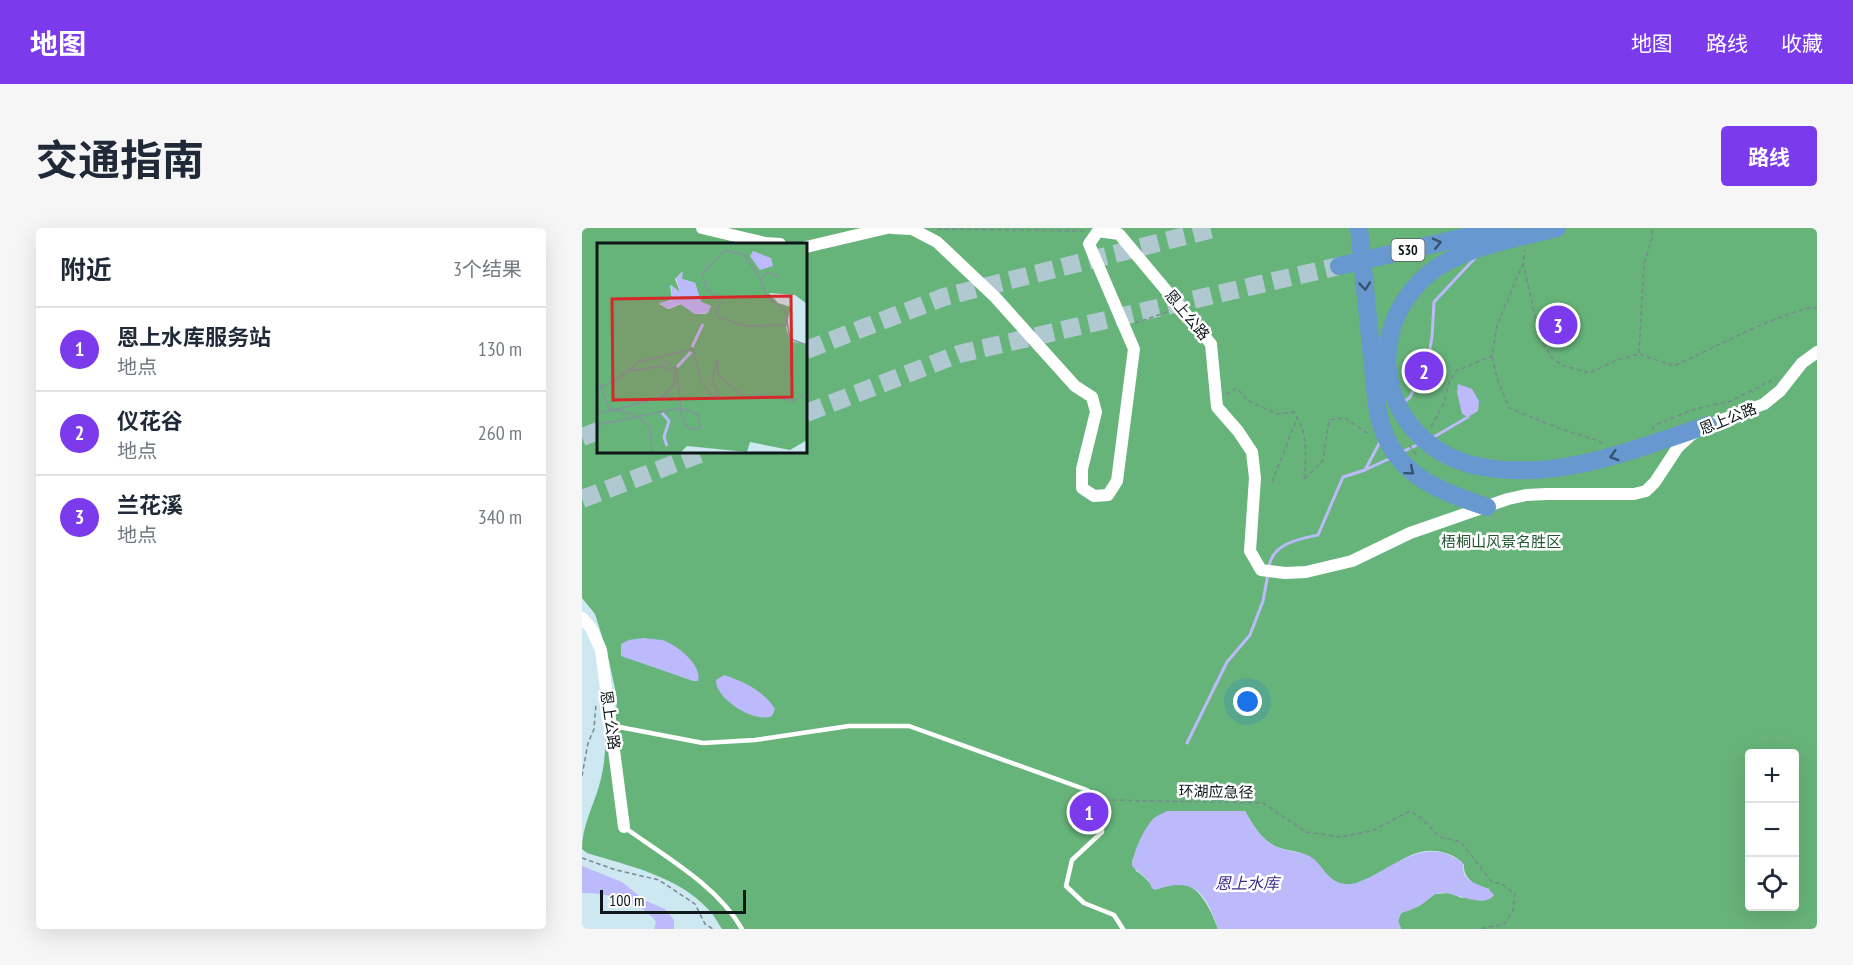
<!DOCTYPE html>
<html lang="zh">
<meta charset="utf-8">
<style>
body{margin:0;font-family:"PT Sans Narrow","Noto Sans SC",sans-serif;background:#f6f6f7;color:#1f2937}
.controls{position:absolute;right:18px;bottom:18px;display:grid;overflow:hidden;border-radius:6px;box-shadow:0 6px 24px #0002}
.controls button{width:54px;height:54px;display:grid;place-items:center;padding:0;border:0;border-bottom:2px solid #e0e1e3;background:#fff;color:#1f2937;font:30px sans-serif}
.scale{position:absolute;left:18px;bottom:15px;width:146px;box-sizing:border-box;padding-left:6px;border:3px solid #0e181b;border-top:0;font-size:16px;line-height:21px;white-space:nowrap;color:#0e181b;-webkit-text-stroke:4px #fff;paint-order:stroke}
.you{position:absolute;left:666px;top:474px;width:21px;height:21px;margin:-15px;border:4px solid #fff;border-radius:50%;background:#1a73e8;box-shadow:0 0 0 9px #1a73e833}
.badge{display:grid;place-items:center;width:39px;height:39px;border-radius:50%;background:#7c3aed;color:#fff;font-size:20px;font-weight:700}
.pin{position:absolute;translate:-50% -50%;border:3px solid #fff;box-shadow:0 2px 6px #0006}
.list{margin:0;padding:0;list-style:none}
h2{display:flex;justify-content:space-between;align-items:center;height:78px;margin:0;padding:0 24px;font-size:26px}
h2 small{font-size:20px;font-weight:400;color:#747a83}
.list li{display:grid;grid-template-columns:39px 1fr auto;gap:18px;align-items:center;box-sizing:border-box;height:84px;padding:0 24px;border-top:2px solid #e0e1e3}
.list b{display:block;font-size:22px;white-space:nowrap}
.list p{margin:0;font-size:20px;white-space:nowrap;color:#747a83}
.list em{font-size:20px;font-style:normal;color:#747a83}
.icon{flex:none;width:33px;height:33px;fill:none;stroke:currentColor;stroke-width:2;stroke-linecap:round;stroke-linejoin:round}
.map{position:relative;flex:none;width:1235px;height:701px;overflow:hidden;border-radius:6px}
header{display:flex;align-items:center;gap:36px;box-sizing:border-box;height:84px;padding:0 30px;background:#7c3aed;color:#fff}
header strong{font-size:28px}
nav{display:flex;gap:33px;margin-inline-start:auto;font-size:21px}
.intro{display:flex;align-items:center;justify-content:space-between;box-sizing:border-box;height:144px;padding:0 36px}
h1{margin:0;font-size:42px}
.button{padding:15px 27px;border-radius:6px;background:#7c3aed;color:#fff;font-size:21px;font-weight:700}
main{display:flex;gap:36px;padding:0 36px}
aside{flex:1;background:#fff;border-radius:6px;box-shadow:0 6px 24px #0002}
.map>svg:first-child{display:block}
.forest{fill:#67b47a;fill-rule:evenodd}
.water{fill:#bcbafb}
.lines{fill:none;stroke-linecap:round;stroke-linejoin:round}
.stream{stroke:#bcbafb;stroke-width:3}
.building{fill:#5bd9ca;stroke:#88a39f;stroke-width:1.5}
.motorway-tunnel{stroke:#b0c9d1;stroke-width:18;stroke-dasharray:18 9;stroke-linecap:butt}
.path{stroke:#778a90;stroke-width:1.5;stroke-dasharray:4.5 3;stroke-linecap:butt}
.service{stroke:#fff;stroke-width:4.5}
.tertiary{stroke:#fff;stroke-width:12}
.motorway{stroke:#6798cf;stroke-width:18}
.oneway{stroke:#36526c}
.labels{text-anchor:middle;stroke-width:5;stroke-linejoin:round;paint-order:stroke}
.shield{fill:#fff;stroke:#565d5f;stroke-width:1.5}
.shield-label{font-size:14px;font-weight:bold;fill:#0e181b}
.street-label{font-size:15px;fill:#0e181b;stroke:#fff}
.park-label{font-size:15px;fill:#205731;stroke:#fff}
.water-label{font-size:16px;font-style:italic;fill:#3f2e89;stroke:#fff}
.inset-river{fill:none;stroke:#bcbafb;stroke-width:3}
.inset-road{fill:none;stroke:#81959b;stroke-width:1.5}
.view{fill:#d62828;fill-opacity:0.15;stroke:#d62828;stroke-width:3}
.inset-edge{fill:none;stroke:#0e181b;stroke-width:3}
</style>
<header>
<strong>地图</strong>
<nav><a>地图</a><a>路线</a><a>收藏</a></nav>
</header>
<div class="intro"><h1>交通指南</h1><a class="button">路线</a></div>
<main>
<aside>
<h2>附近<small>3个结果</small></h2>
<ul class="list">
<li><span class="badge">1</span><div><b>恩上水库服务站</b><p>地点</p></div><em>130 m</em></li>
<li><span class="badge">2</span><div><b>仪花谷</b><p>地点</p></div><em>260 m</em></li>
<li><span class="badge">3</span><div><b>兰花溪</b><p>地点</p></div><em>340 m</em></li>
</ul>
</aside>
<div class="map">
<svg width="1235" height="701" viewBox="0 0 1235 701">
<rect width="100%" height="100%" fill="#cde8f1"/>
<path class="forest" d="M0,0H1235V701H819L816,693L819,685L837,678L853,666L867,665L880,670L908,661C895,658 881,652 882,637C877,630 870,627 863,625C826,613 801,653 769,657C746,659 741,635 724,627C715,622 703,623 693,618C679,611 670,596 663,583L567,597L550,633L554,643C563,648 567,656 576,661C610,642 626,674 636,701H140C136,695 132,687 127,682C96,648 47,638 5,625L0,621C0,598 11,579 17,558C23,538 24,518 23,497L34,488L35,470L25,424L13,386L0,370ZM16,16H224V224H16ZM1168,526H1212V678H1168Z"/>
<path class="water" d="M876,156L890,161L897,173L896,183L886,189L880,186L875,164Z
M61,410C67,411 74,411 80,412C94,416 121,437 116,453H111L39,428V416L47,412Z
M142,447C161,453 182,463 193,481L190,488C174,496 133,471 134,452Z
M585,583H663C670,596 679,611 693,618C703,623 715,623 725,627C742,634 742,654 764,656C772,657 779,653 786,650C818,634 845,609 880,634C882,638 881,644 883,648C890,658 906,657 912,667C901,682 873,663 857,665C849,666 845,674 837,678C832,681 825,683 819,685L816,693L819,701H636C624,665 613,648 573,662L570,660L566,652L550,638C551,624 562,600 572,590C576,587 581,585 585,583Z
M0,638L40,654L62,672L83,681L92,692V701H72L74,694C59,672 25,665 0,665Z"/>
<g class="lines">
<path class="stream" d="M822,174L828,169L845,137L850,109L852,74L893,30
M850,210L886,189
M820,224L839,215
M785,241L809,230
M687,339C690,316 716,311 736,307L761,249L783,242L798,214
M605,515L645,434L668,407L681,373L686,346"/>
</g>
<path class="building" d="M500,570H507L512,578L513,597H500Z"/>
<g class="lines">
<path class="motorway-tunnel" d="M224,122L362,69L635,0
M224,185L377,126L757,38
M0,209L16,203
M0,271L123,224"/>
<path class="path" d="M355,1L503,3
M941,35L956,101L962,117L970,130L980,137L1007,145L1035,132L1057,126L1092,138C1117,127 1214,76 1235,80
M553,95L588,83
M1057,125L1062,36L1070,10V0
M910,129L915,150L927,180L979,201L1017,213L1020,216
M644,166L655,160L665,172L695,186L711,184C727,203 724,230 722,252L741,232L747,192L763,190L787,206
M849,199L862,174L867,155L874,143L910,128L915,97L941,35L943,22
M1070,202L1073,197L1113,181L1149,173L1194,150
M827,217L835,228
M690,254L715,190
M0,548L6,515L12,501L14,476
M523,572L681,575L724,604L758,609L790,603L828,583L838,589L858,609L879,614L910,654L920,656L933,666L931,683L922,696L897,701
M0,630L34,642L77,652L113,676L123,696L131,701"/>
<path class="service" d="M32,498L121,515L173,512L267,498H327L505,562C521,576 519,584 520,604L490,632L484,658L502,675L532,687L541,701
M42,599C82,628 135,657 160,701"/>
<path class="tertiary" d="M120,0L183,15L198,16
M310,0L330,1L355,14L413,69L493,158L510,169L514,184L500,241V260L512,268L526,267L535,253L552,121L507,16L516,3L537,6L629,116L635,179L656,203L670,224L673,250L668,323L679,342L703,345L724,344L770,333L828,305L926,271L944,267L965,266H1052L1064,263L1073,254L1096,219L1109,207L1126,197L1182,176L1198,163L1220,135L1235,124
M224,19L305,0
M0,390L9,400L19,422L42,599"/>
<path class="motorway" d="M777,0L795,179C806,243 848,260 905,279
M975,0C933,11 877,19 844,48C772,113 806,222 900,239C978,253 1053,221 1126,197
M757,38L922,0"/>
</g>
<defs><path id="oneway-chevron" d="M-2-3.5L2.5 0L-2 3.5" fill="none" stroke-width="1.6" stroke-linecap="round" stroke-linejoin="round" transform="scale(1.5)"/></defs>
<g class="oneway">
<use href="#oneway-chevron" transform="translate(855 15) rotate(-13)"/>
<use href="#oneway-chevron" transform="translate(783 58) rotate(84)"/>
<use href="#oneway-chevron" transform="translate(1032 228) rotate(164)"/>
<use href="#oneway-chevron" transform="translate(828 243) rotate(40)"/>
</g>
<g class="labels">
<rect class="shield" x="809.5" y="11" width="33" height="22" rx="4.5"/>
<g class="shield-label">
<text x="826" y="27">S30</text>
</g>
<g class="street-label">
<text transform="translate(605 87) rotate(50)" y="5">恩上公路</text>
<text transform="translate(1146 191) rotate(-22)" y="5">恩上公路</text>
<text transform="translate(28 492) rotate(82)" y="5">恩上公路</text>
<text transform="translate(634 564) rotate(1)" y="5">环湖应急径</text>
</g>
<g class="park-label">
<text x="919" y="319">梧桐山风景名胜区</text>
</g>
<g class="water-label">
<text x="665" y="661">恩上水库</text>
</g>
</g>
<g transform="translate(15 15)">
<rect width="210" height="210" fill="#cde8f1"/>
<path d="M0,1H210V61L198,52L172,50L181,60L194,64L189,84L193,98L210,102V197L193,207L153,199L150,209L90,203L84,209H0ZM85,29V36L98,40L104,59L114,63L109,71H98L84,61L72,66L62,61L75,56L73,42L83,49L78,36Z" fill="#67b47a" fill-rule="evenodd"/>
<path d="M156,8L174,15L176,23L163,27L153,13ZM86,28L85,36L98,40L104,59L114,63L111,70L98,71L83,61L70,66L62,60L75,57L74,42L83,49L79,35Z" fill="#bcbafb"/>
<path class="inset-river" d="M95,104L106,81M80,124L94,109M65,170L72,178L67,194L70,203"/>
<path class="inset-road" d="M164,35L171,29L183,35M190,82L147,83L121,74L119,68L124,60L109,44L105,30L128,7L147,12L161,31L171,55L188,67L193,96L210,102M22,166L67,153L78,140L77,130L67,123L32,128M0,171L25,165M15,179L77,166H87L101,171L103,184L96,187L88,182L84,169L83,156L80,130L79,126L64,116M0,182L18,178M55,209L53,184L36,171L12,166L4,143L17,139L41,119L96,106L104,139L117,155L122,153L115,138L120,117L121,131L148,155L163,152L197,158L210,149"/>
<path class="view" d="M194,53L195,154L16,157L15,56Z"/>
<rect width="210" height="210" class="inset-edge"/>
</g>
</svg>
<div class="controls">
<button>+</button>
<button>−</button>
<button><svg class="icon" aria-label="locate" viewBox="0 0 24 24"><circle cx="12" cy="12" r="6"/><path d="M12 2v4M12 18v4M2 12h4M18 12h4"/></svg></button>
</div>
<div class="scale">100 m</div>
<div class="you"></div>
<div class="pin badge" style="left:507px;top:584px">1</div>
<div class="pin badge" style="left:842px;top:143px">2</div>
<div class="pin badge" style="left:976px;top:97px">3</div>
</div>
</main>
